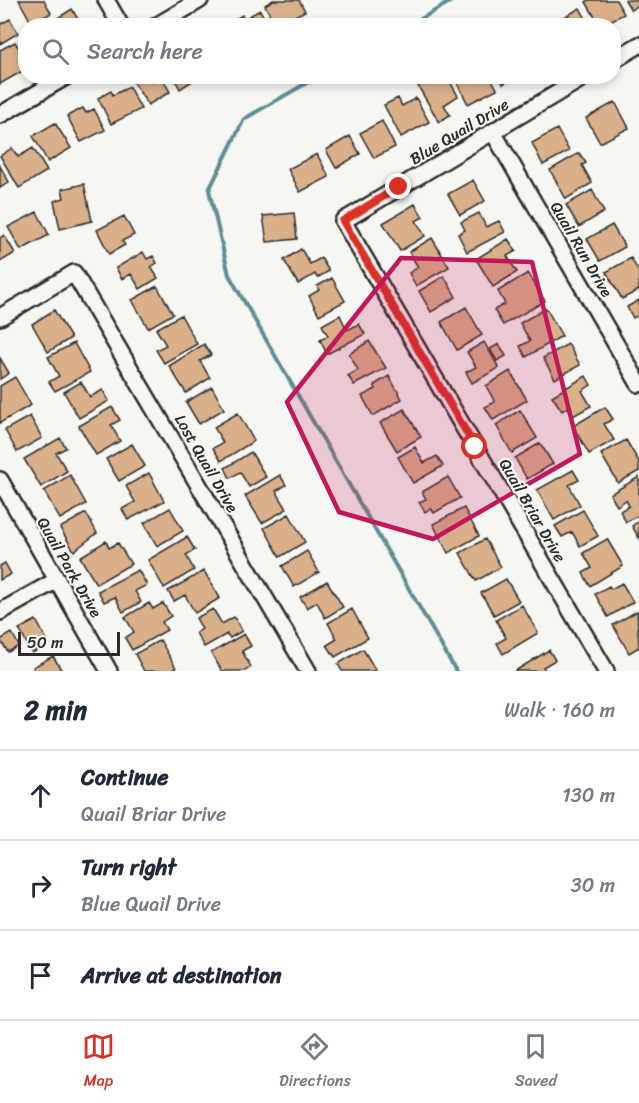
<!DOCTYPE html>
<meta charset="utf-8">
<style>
body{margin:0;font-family:Sriracha,sans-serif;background:#f6f6f7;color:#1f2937}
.scale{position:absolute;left:18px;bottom:15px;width:102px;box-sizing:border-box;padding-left:6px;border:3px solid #2b2b2b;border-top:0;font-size:16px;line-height:21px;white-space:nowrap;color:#2b2b2b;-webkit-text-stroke:4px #f6f6f2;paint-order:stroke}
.stop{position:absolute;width:18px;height:18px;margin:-14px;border:4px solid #d93025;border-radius:50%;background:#fff}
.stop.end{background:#d93025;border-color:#fff;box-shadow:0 2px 6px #0008}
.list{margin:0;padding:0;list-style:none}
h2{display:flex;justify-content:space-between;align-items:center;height:78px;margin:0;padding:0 24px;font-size:26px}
h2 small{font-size:20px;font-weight:400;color:#747a83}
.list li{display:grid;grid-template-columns:39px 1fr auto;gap:18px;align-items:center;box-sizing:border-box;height:90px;padding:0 24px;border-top:2px solid #e0e1e3}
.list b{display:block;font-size:22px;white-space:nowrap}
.list p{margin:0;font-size:20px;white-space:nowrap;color:#747a83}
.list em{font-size:20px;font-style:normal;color:#747a83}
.icon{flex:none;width:33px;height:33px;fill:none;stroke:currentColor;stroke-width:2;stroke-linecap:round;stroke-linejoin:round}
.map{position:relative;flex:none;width:639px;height:671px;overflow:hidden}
.search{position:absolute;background:#fff;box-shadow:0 3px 9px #0003;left:18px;right:18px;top:18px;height:66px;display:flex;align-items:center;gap:15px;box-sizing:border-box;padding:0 21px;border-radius:24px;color:#747a83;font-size:22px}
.sheet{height:348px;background:#fff}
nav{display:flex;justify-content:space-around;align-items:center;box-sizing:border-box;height:84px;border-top:2px solid #e0e1e3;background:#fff;font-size:16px;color:#747a83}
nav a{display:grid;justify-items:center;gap:3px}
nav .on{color:#d93025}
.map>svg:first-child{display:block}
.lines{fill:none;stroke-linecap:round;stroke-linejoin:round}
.stream{stroke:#5e8e95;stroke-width:4}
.building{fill:#dab08b;stroke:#2b2b2b;stroke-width:1.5}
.street-casing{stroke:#2b2b2b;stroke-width:20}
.street{stroke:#f6f6f2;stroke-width:15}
.route{stroke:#d93025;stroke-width:8}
.marked{fill:#c2185b;fill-opacity:0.2;stroke:#c2185b;stroke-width:4.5;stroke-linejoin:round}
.labels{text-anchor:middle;stroke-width:4.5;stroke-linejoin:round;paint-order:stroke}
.street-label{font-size:16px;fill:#2b2b2b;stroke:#f6f6f2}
</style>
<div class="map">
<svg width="639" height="671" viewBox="0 0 639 671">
<rect width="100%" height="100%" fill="#f6f6f2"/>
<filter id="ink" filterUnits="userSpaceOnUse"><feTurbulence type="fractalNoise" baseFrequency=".0167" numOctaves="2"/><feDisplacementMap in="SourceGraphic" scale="12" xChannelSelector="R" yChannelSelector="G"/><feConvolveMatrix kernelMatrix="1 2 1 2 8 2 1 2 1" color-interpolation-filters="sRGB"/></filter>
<g filter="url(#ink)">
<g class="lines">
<path class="stream" d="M409,26L453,0
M319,76L244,119L209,190L229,275L456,671"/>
</g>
<path class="building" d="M19,0H44L51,13L32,24Z
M273,0H299L305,11L276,26L265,5Z
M589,0H616L624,14L600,26L586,2Z
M625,0H639V5L631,10Z
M580,8L590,26H553L552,24Z
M72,9L79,21L72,26H45Z
M260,10L269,26H232L230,22L242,15L244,19Z
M10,19L18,33L0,44V21L1,24Z
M15,42L26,59V69L0,84V50Z
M138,76H148L151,82L161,76L170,92L148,105L132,80Z
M173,76H200L180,89Z
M434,76L440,83L448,78L458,96L444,105L450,115L439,122L418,86Z
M461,76H490L497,89L468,104L455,79Z
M499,76H513L514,78L503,84Z
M129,87L141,109L111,124L98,98L111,91L113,95Z
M398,98L402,106L416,98L429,122L401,137L384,105Z
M615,102L629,128L600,143L586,118Z
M83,108L86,113L94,109L105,130L81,142L67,116Z
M382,121L395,147L374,158L360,133Z
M55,123L71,148L48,162L33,136Z
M557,129L569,151L543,165L532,143Z
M350,136L360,154L336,168L326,150Z
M12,148L18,157L33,148L47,171L19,188L0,156Z
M579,153L586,163L582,165L592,183L566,199L550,170Z
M317,154L329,177L300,192L288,169Z
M0,166L9,182L0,188Z
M473,180L485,201L460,215L448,194Z
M84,184L92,221L60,229L54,201L64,198L62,189Z
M592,190L604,212L579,227L566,205Z
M415,204L423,217L416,221L425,236L400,251L383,223Z
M37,212L49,235L21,250L8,227Z
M294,213L297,239L267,242L263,216Z
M479,213L486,227L499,221L505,232L467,252L458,234L465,230L461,222Z
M124,216L134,235L122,241L125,245L109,254L97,230Z
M612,225L625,247L600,261L587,239Z
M4,235L15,253L0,262V238Z
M432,238L449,267L416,286L409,273L418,267L409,252Z
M508,239L516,251L507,256L517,272L493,287L476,259Z
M301,249L310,264L321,258L329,271L317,278L315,274L298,284L284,260Z
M143,252L147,259L153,256L157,263L151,267L158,278L140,289L131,274L122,279L116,268Z
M631,258L639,272V290L622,299L606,272Z
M528,273L545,301L503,325L494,310L505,304L498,291Z
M444,276L456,297L431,312L419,291Z
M332,278L345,301L319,315L309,296L319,290L317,286Z
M157,286L173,314L148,328L132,300Z
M639,300V315L633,318L627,307Z
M466,307L482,335L457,350L441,322Z
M546,308L562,336L526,357L520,346L530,341L520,323Z
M54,310L71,338L48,352L32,324Z
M181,315L197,344L164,363L156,350L166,345L156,329Z
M340,315L347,330L359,324L365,334L327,354L320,340L328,336L322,325Z
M369,341L386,368L354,385L348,376L358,370L349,354Z
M484,342L499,368L472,383L466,372L476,367L467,352Z
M74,343L90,372L55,391L49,382L59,376L48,357Z
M204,344L211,355L200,361L210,378L186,393L169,366Z
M499,344L506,356L497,361L490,349Z
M568,344L580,365L555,379L543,358Z
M0,358L9,373L0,379Z
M510,371L527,400L493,420L485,407L495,402L486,386Z
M389,376L402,399L373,416L362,396L376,389L374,385Z
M586,376L591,385L582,391L591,406L573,416L568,407L562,411L552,396Z
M15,377L31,405L0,423V386Z
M81,382L90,397L103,390L109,401L79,418L64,392Z
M212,387L224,409L199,424L186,402Z
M112,407L120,420L111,425L120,441L96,455L79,426Z
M605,407L613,419L604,424L614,440L589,454L573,426Z
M404,409L421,437L397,451L380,423Z
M520,410L537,438L512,453L496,425Z
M238,413L254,441L221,461L213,448L223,443L214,427Z
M30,416L42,438L17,452L5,430Z
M60,438L66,448L56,453L67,471L41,487L24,459Z
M626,440L639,462V471L618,483L601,454Z
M540,443L553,464L527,479L515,458Z
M132,444L145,466L119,481L106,459Z
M415,447L424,463L437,456L443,466L413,483L398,457Z
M251,452L266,477L249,487L240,472L230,478L225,468Z
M573,470L579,480L569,485L580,505L554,520L537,490Z
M149,473L164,501L128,520L122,509L135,502L126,486Z
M70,475L86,504L60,519L44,491Z
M280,475L286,485L276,491L287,509L262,523L245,496Z
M448,477L460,498L434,513L431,508L425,512L419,502L426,499L422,492Z
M639,477V515L626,522L620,511L629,506L626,500L617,506L610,494Z
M170,508L183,531L157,546L144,523Z
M464,508L479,536L448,553L433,524Z
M583,510L598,536L580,546L572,532L562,537L555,526Z
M86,513L97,533L74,551L60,528Z
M289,514L305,542L280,557L264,528Z
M639,521V538L632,526Z
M187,537L195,550L186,555L194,570L164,588L148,560Z
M485,539L501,567L476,581L460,553Z
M607,539L623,566L590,586L583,573L592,568L583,553Z
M106,541L109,548L118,543L131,564L96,584L80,557Z
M307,551L319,572L294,587L282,566Z
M5,563L11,574L0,580V566Z
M138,570L147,585L135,591L141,602L123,612L115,597L104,602L98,591Z
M204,571L220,598L195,613L185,595L174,601L168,591Z
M506,579L519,601L494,615L481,593Z
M327,581L343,607L325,618L317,602L307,608L300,597Z
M622,583L633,602L608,617L595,594L609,586L611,589Z
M149,603L153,609L163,603L171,616L162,622L167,630L132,650L125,638L134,632L125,617Z
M522,605L538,633L503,654L497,643L506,638L496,620Z
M213,609L222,624L234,617L242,631L230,638L227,634L204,647L196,633L202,629L196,618Z
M352,609L368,638L335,657L327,645L337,639L328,623Z
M637,611L639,647L629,653L613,625Z
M36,620L49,644L32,653L19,629Z
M12,633L19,646L8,652L0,640Z
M244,634L251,646L242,651L251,667L245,671H222L211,653Z
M160,640L176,668L171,671H144L135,654Z
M363,649L376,671H342L338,664Z
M549,650L555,660L543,667L546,671H515Z
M53,656L62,671H35L33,667Z"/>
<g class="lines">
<g class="street-casing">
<path id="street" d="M106,0L121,26
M156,26L200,0
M614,60L639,45
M586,76L343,221L606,671
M0,115L67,76
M493,132L639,384
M0,317L74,273L308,671
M0,480L109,671
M0,612L57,580"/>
</g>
<use href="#street" class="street"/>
</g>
</g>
<g class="lines" filter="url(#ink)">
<path class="route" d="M399,187L343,221L475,447"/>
</g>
<path class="marked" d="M401,258L532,262L580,454L433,539L339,512L287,402Z"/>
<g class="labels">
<g class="street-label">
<text transform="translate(459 131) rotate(-31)" y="6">Blue Quail Drive</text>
<text transform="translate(582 249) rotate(60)" y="6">Quail Run Drive</text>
<text transform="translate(207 463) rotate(60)" y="6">Lost Quail Drive</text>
<text transform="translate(533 510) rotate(60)" y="6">Quail Briar Drive</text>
<text transform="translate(70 567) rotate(60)" y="6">Quail Park Drive</text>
</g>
</g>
</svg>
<div class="scale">50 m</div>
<div class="stop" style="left:475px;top:447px"></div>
<div class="stop end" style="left:399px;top:187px"></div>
<div class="search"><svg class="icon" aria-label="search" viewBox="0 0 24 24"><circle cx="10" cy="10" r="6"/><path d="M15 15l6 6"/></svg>Search here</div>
</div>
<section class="sheet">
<h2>2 min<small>Walk · 160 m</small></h2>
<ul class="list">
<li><svg class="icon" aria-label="ahead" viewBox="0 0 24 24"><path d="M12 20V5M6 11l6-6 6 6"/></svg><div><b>Continue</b><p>Quail Briar Drive</p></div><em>130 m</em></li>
<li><svg class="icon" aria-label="right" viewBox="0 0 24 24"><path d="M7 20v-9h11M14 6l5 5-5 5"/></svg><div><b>Turn right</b><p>Blue Quail Drive</p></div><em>30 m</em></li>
<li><svg class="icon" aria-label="arrive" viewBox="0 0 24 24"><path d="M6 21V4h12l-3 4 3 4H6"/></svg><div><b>Arrive at destination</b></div></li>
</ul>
</section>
<nav>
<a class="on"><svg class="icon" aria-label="map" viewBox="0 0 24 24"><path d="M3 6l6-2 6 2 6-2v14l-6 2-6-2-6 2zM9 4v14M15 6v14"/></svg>Map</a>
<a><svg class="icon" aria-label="directions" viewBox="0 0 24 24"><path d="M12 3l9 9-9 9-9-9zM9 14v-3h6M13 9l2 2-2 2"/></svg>Directions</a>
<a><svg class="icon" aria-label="saved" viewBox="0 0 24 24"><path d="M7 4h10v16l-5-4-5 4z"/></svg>Saved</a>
</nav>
